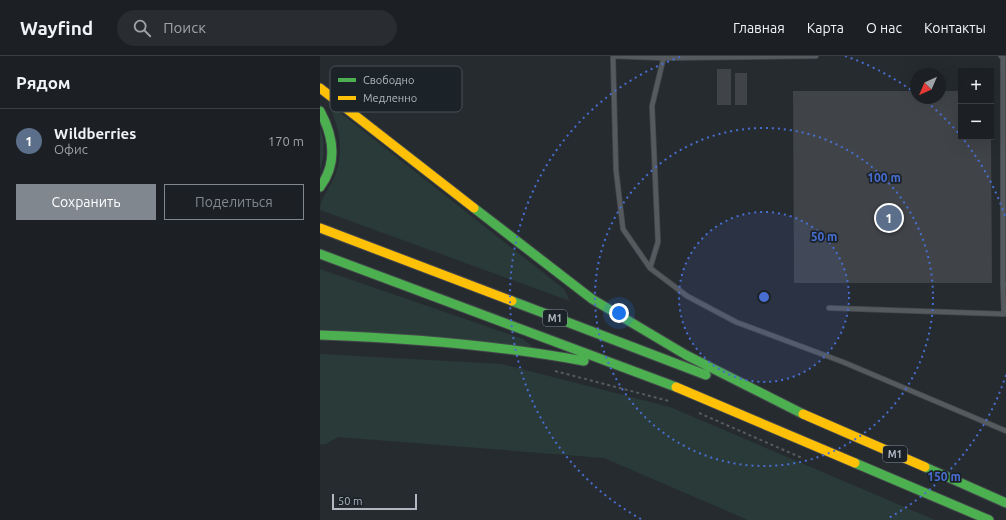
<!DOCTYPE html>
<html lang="ru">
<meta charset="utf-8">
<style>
body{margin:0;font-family:Ubuntu,sans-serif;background:#292d31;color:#f1f3f6}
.controls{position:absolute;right:12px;top:12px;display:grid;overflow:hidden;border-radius:0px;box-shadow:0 4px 16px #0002}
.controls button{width:36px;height:36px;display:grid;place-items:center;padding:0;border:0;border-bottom:1px solid #3a3e41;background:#1c2024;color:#f1f3f6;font:20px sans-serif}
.compass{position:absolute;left:590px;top:12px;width:36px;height:36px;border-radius:50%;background:#1c2024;box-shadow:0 4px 16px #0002;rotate:224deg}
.scale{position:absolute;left:12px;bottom:10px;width:85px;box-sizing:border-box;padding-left:4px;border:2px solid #b0b9c2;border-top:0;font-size:11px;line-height:14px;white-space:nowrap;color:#b0b9c2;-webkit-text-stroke:3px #1b2329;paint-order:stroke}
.you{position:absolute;left:299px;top:257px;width:14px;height:14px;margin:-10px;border:3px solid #fff;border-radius:50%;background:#1a73e8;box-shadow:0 0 0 6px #1a73e833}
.badge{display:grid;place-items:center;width:26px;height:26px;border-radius:50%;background:#80878f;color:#fff;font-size:13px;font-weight:700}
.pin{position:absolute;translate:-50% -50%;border:2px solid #fff;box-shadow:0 1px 4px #0006}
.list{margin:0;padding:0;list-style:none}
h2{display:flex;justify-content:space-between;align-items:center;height:52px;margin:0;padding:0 16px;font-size:17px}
h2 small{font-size:13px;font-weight:400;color:#a0a3a6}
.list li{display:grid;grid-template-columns:26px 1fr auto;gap:12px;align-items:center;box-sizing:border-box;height:64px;padding:0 16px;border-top:1px solid #3a3e41}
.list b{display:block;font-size:15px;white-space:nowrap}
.list p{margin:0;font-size:13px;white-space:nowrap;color:#a0a3a6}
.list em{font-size:13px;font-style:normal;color:#a0a3a6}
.actions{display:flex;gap:8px;padding:12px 16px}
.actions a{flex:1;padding:9px 0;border:1px solid #80878f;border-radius:0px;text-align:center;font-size:14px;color:#80878f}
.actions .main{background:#80878f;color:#fff}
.icon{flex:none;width:22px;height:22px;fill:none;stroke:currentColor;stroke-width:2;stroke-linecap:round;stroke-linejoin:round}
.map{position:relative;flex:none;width:686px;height:464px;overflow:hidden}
header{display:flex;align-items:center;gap:24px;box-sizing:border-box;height:56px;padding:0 20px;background:#1c2024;border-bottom:1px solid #3a3e41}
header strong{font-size:19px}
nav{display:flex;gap:22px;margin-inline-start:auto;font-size:14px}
.search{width:280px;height:36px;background:#292d31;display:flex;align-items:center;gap:10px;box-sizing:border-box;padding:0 14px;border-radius:22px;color:#a0a3a6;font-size:15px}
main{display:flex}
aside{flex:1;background:#1c2024}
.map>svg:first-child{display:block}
.green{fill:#293a38}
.building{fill:#404448}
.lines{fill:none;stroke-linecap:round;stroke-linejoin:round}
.lane-casing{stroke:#44474b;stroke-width:6}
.fast-casing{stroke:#43474b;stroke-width:11}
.slow-casing{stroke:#43474b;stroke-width:11}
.path{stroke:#555a5d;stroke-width:2;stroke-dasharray:3 3;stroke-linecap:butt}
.lane{stroke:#555a5f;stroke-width:4.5}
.fast{stroke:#4caf50;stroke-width:9}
.slow{stroke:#ffc107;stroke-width:9}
.ring{fill:none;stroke:#496ed1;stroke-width:2;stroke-dasharray:2 4}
.labels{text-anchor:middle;stroke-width:3.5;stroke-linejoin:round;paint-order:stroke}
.shield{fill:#1b2329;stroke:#838c94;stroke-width:1}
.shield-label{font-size:10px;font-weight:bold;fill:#b0b9c2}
.key{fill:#1b2329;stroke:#485057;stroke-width:1}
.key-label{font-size:11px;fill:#b0b9c2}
.centre{fill:#496ed1;stroke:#1b2329;stroke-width:2}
.ring-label{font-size:12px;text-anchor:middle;font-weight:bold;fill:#496ed1;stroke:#1b2329;stroke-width:3.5;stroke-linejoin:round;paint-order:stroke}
</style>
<header>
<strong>Wayfind</strong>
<div class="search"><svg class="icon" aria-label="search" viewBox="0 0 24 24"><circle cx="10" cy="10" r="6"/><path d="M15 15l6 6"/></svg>Поиск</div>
<nav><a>Главная</a><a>Карта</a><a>О нас</a><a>Контакты</a></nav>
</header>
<main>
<aside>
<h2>Рядом<small></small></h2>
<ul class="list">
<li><span class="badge" style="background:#5c6f8a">1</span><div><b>Wildberries</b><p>Офис</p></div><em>170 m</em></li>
</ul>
<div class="actions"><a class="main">Сохранить</a><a>Поделиться</a></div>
</aside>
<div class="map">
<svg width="686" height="464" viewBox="0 0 686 464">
<rect width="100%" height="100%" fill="#262b30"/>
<path class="green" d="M8,47L244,233L250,245L0,154C0,143 8,134 13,124C25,97 20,72 8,47Z
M0,72C6,87 4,101 0,116Z
M0,213L203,283L213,291L0,273Z
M0,298L182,308L350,351L615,464H428L284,402L18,381L6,388H0Z"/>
<path class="building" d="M397,13H411V49H397Z
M415,17H427V49H415Z
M473,35H596V42H620V35H641V81H671L672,227H474Z"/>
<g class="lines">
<g class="lane-casing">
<path id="lane" d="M293,0L343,2L496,0
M681,0H683V229H686
M293,1L296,114L303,173L330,212L367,240L416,266L523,306L686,375
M330,212L338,186L332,50L344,0
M509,252L684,258L683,229"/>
</g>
<g class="fast-casing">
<path id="fast" d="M0,55C14,81 18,107 0,131
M154,152L272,243L366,299L483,358
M0,198L356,331
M192,245L386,319
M0,279C89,282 177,289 264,305
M535,407L669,464
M605,411L686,447"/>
</g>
<g class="slow-casing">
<path id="slow" d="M0,32L154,152
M0,172L192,245
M356,331L535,407
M483,358L605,411"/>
</g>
<path class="path" d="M235,315L349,345
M379,357L482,402"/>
<use href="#lane" class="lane"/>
<use href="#fast" class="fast"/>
<use href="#slow" class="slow"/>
</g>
<circle cx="444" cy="241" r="85" fill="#496ed1" fill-opacity=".12"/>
<g class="ring">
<circle cx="444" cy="241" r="85"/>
<circle cx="444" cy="241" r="169"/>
<path d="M686 319A254 254 0 0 1 567 463M321 463A254 254 0 0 1 363 0M525 0A254 254 0 0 1 595 37M602 42A254 254 0 0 1 686 163"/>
</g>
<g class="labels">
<g class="shield">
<rect x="223" y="254" width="24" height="16" rx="3"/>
<rect x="563" y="390" width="24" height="16" rx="3"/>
</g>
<g class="shield-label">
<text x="235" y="266">М1</text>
<text x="575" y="402">М1</text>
</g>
</g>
<rect x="10" y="10" width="132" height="46" rx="6" class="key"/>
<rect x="18" y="22" width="18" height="4" fill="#4caf50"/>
<rect x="18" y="40" width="18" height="4" fill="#ffc107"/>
<g class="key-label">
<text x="43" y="28">Свободно</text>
<text x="43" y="46">Медленно</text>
</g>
<circle cx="444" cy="241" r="6" class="centre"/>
<g class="ring-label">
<text x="564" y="126">100 m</text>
<text x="504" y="185">50 m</text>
<text x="624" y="425">150 m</text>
</g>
</svg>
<div class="controls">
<button>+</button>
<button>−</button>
</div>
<svg class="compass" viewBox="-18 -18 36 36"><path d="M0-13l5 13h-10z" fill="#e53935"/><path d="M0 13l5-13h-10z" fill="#a0a3a6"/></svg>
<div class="scale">50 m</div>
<div class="you"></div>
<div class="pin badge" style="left:569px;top:162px;background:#5c6f8a">1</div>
</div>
</main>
